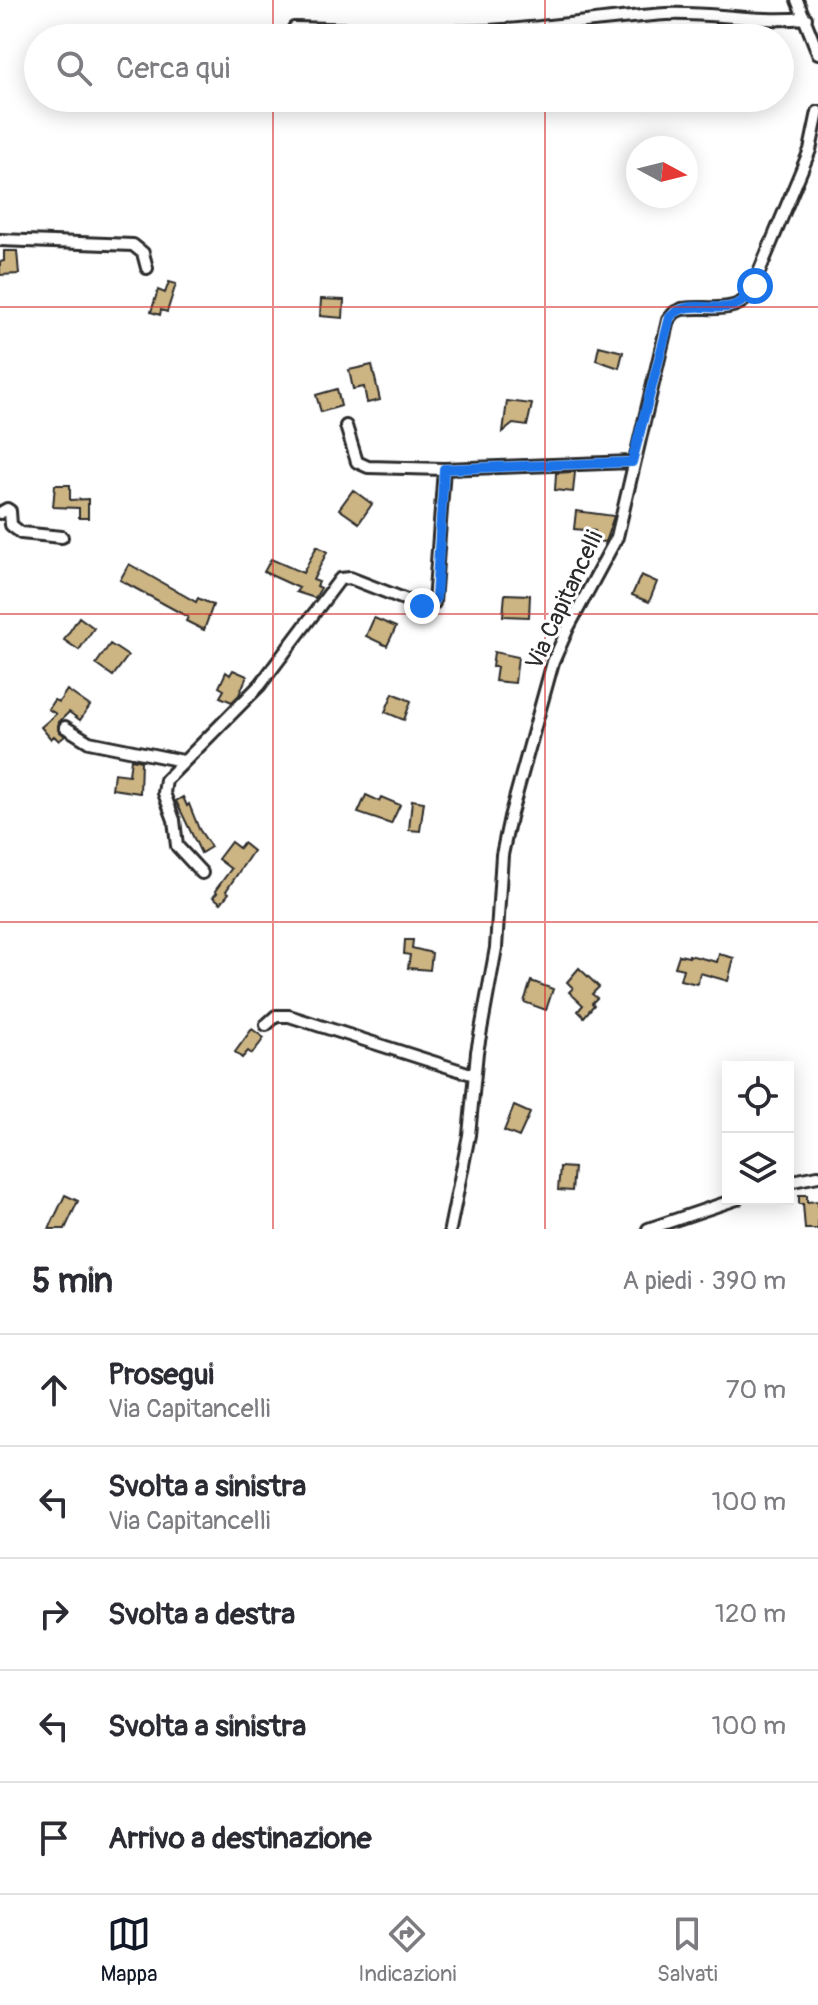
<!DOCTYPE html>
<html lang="it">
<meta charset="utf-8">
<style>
body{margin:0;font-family:Pangolin,sans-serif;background:#f2f2f3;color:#2b2b33}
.controls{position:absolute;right:24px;bottom:24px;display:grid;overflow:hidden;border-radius:0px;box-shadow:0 4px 20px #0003}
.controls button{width:72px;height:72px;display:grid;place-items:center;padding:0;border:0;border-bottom:2px solid #e1e1e2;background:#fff;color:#2b2b33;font:40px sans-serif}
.compass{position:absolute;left:626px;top:136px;width:72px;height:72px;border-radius:50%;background:#fff;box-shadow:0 4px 20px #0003;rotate:97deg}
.stop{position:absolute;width:24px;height:24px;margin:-18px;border:6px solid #1a73e8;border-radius:50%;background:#fff}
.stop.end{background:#1a73e8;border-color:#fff;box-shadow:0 2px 8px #0008}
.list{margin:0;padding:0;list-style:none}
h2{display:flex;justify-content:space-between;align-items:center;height:104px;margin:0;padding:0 32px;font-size:34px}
h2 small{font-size:26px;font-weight:400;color:#7c7c81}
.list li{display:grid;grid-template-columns:52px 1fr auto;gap:24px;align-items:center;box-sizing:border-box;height:112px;padding:0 32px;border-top:2px solid #e1e1e2}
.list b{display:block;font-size:30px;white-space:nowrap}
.list p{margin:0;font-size:26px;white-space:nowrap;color:#7c7c81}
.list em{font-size:26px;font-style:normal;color:#7c7c81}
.icon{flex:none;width:44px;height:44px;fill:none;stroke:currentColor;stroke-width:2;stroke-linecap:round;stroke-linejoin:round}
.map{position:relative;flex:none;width:818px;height:1229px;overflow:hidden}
.search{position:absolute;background:#fff;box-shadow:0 4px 20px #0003;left:24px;right:24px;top:24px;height:88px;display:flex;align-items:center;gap:20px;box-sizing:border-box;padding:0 28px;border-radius:44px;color:#7c7c81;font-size:30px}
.sheet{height:664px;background:#fff}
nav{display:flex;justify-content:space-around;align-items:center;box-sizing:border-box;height:112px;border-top:2px solid #e1e1e2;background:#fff;font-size:22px;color:#7c7c81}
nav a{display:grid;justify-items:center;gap:4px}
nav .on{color:#111827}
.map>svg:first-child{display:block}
.building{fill:#ccb483;stroke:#2b2b2b;stroke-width:2}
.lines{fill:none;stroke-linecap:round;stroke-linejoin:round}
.minor-casing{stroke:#2b2b2b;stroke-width:16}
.minor{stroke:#fff;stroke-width:10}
.route{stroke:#1a73e8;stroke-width:10}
.grid{fill:none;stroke:#d62828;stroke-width:2;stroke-opacity:0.55}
.labels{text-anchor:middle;stroke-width:6;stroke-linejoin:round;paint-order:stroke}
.street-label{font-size:24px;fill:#2b2b2b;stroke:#fff}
</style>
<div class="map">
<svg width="818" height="1229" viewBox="0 0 818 1229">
<rect width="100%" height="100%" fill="#fff"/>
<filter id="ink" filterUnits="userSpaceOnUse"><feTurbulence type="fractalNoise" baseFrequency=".0125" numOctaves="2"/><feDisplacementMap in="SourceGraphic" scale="16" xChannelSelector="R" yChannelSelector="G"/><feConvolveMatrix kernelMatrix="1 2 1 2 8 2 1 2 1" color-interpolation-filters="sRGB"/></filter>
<g filter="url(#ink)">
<path class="building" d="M715,24L738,25L737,38H714Z
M4,251H17L19,274L0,275V262L4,261Z
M169,282L176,284L167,312L161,310L160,315L151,312L158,290L165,293Z
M321,299L344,300L343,318L320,316Z
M599,346L623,352L619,368L596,360Z
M372,365L380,400L367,403L364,387L353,389L349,370Z
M337,389L341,406L321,412L316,395Z
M507,401L532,404L527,426L513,424L503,432Z
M571,472H575L573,492L555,490L556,473Z
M55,485H70V500L88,499V518H79V508L53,507Z
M353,490L372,504L359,523L339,509Z
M576,511L614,516L605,542L594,541L595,531L574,529Z
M317,546L327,552L313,580L319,582L317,586L321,588L315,598L296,592L299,588L264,572L271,559L303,573Z
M129,564L196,602L198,598L213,605L204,630L186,621L188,617L120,580Z
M641,575L657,582L649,602L632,595Z
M505,594L530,595L529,617L503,616Z
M79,617L94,628L79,650L64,640Z
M374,618L396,627L387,646L366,636Z
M110,644L128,656L113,676L96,664Z
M494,652L518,657L515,683L495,681L497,667H492Z
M233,670L247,676L239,695L232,702L220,697L224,690L219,687L226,672L230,675Z
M67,690L90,706L80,720L69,712L59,722L58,730L65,736L59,741L54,736L51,739L41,727L56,714L48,709L54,700L59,702Z
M393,693L411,701L404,720L385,712Z
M131,759L141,761L140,793L112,789L114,773L129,775Z
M366,795L379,801L381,797L400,805L391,824L358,813Z
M183,797L187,806L189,804L199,829L211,847L201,853L176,801Z
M412,800L424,802L420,831L409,830Z
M231,842L239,848L243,843L253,851L226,891L229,893L221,903L213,897L217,893L215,891L231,869L218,859Z
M405,940H413L412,948L432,953L430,970L408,968L410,955L404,954Z
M719,954L734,958L728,981L700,973L697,984L680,980L683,969L675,967L679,955L689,957V955L717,962Z
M579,968L599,987L592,994L597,998L592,1003L594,1005L584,1017L578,1011L583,1005L569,992L573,988L567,982Z
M531,981L553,989L546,1010L524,1002Z
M252,1029L264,1038L252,1054L248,1051L242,1058L235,1052Z
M514,1106L530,1113L519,1137L504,1131Z
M560,1167L574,1168L572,1191L558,1190Z
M65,1195L78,1201L65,1229H49Z
M799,1195H807V1202L818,1201V1229H805L803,1204H799Z"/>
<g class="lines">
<g class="minor-casing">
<path id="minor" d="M797,0L818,53
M294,28C359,29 424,34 489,31C548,28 607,18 666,14C713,12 756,23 806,18
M0,240L133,245L143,253L147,268
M346,426L357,462L368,467L444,469L632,462
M0,513L7,509L10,511L11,525L21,533L62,537
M65,727L89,742L183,761
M202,873L177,846L174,820L164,793L166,780L260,685L340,579L350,578L422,606L434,603L444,469
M266,1025L276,1016H289L474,1075
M788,1182L818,1176
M450,1229L469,1135L477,1052L496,948L502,855L510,817L553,662L568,628L617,537L668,320L675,312L682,309C705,305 732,315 749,296L810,150L818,112
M648,1229L737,1199"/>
</g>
<use href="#minor" class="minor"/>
</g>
</g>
<g class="lines" filter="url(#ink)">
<path class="route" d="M422,606L432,604L436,598L444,469L632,462L670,317C696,291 732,328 755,286"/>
</g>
<path class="grid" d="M273,0V38M545,0V38M273,98V1229M545,98V1229M0,307H818M0,614H818M0,922H818"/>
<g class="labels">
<g class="street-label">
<text transform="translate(564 600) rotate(-65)" y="8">Via Capitancelli</text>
</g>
</g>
</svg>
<div class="controls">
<button><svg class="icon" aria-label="locate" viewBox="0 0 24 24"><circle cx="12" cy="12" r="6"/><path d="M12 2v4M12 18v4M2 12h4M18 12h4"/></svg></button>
<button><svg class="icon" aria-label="layers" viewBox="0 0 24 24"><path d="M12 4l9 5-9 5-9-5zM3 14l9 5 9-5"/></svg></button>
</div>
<svg class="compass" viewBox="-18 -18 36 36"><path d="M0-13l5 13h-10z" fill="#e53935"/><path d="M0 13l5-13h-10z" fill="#7c7c81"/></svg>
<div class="stop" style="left:755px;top:286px"></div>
<div class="stop end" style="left:422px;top:606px"></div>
<div class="search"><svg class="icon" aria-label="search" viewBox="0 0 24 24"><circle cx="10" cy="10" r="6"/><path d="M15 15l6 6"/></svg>Cerca qui</div>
</div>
<section class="sheet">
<h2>5 min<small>A piedi · 390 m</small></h2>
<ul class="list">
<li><svg class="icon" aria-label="ahead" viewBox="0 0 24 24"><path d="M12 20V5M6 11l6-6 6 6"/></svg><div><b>Prosegui</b><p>Via Capitancelli</p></div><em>70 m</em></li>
<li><svg class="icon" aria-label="left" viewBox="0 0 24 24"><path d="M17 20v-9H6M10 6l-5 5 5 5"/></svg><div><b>Svolta a sinistra</b><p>Via Capitancelli</p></div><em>100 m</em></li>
<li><svg class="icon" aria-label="right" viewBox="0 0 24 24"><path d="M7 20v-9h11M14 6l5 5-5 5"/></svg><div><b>Svolta a destra</b></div><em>120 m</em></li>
<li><svg class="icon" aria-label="left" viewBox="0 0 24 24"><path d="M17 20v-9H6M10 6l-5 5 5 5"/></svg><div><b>Svolta a sinistra</b></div><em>100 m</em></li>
<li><svg class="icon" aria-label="arrive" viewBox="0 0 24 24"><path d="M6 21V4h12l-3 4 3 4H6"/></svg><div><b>Arrivo a destinazione</b></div></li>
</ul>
</section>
<nav>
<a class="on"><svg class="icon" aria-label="map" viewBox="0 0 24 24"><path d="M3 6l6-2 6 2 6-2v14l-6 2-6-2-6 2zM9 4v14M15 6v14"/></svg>Mappa</a>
<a><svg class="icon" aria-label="directions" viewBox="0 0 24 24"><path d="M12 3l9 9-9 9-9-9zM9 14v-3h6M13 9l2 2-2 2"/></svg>Indicazioni</a>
<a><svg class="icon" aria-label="saved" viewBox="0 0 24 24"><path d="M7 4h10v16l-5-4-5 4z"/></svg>Salvati</a>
</nav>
